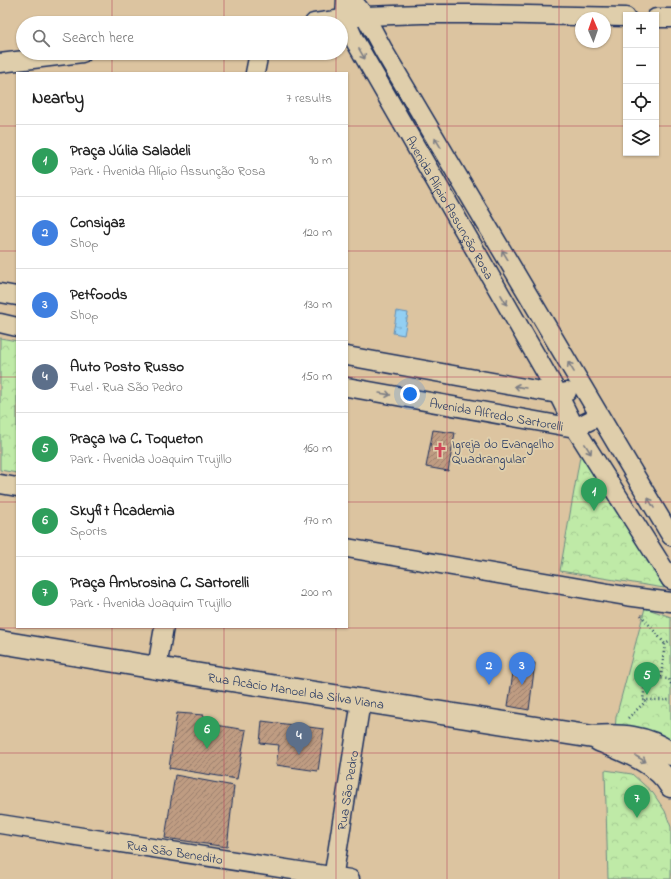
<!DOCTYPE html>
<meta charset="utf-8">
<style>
body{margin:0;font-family:"Indie Flower",sans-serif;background:#f6f6f6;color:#222}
.controls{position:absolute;right:12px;top:12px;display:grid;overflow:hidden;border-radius:0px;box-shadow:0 1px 3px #0004}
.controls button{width:36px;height:36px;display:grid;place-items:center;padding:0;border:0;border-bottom:1px solid #e0e0e0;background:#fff;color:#222;font:20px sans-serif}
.compass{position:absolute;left:575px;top:12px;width:36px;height:36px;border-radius:50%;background:#fff;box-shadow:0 1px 3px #0004;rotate:358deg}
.you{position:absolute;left:410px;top:394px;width:14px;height:14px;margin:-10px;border:3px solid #fff;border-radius:50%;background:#1a73e8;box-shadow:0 0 0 6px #1a73e833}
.badge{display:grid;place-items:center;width:26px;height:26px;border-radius:50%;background:#b45309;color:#fff;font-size:13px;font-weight:700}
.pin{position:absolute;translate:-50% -33px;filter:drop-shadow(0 1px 2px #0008)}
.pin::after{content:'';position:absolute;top:21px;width:14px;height:12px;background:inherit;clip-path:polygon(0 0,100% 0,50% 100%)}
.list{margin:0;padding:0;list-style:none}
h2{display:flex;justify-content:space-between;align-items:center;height:52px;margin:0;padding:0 16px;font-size:17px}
h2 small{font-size:13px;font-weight:400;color:#767676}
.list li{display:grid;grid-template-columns:26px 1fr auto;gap:12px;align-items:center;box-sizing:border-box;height:72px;padding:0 16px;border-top:1px solid #e0e0e0}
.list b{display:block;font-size:15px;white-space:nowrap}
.list p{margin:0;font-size:13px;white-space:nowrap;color:#767676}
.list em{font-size:13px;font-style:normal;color:#767676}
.icon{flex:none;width:22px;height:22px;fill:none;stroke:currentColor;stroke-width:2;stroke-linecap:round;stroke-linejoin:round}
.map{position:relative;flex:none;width:671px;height:879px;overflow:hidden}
.search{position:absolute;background:#fff;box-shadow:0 1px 3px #0004;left:16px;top:16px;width:332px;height:44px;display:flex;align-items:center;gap:10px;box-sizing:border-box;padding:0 14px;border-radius:22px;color:#767676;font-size:15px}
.panel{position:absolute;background:#fff;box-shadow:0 1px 3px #0004;left:16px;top:72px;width:332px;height:556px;border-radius:0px}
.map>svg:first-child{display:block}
.forest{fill:url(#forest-crowns);stroke:#6d8c82}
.water{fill:url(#water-ripples);stroke:#628fb7}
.building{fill:url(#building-hatch);stroke:#1b2f5e}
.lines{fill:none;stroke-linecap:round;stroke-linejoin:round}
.street-casing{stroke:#1b2f5e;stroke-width:21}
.secondary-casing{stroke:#1b2f5e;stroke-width:25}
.path{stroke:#1b2f5e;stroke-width:2.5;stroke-dasharray:1 3;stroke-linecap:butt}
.street{stroke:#dfceab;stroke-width:18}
.secondary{stroke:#dfceab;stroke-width:22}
.oneway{stroke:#7d7e84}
.grid{fill:none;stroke:#b6455b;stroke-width:1;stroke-opacity:0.55}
.labels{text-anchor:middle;stroke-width:4;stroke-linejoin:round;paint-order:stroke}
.street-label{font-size:13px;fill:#1b2f5e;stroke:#dfceab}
.poi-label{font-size:13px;fill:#1b2f5e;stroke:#dfceab;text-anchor:start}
</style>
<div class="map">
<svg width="671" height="879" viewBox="0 0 671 879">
<defs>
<pattern id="forest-crowns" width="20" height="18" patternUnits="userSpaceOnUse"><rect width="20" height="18" fill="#bfeaa7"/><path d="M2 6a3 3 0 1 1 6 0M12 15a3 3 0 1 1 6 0" fill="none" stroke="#a4c992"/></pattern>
<pattern id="water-ripples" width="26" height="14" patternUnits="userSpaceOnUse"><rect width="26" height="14" fill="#92cff3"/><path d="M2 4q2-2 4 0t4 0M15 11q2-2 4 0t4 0" fill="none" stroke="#7db2d3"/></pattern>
<pattern id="building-hatch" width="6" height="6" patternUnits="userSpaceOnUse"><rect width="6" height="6" fill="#bf9c82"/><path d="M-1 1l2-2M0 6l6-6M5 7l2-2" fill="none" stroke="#9a806e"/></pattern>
</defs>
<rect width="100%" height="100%" fill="#dcc4a0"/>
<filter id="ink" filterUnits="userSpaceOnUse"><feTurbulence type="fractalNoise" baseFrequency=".025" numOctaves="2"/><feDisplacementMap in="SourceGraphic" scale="8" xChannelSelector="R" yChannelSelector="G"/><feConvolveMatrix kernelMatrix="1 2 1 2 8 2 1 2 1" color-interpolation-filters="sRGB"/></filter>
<g filter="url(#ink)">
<path class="forest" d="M0,338L17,341V473L0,470Z
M581,451L664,588L560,571Z
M645,608L671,617V740L659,736L615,731L616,717Z
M605,770L632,774L653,793L665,811L671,827V879H608Z"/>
<path class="water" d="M397,311L408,313L404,335L393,333Z"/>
<path class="building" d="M433,430L455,433L448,471L426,467Z
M515,660L535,663L529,710L508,706Z
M177,713L204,715V723L246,730L237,779L169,768Z
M262,721L324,729L318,771L276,765L279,745L260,743Z
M175,775L234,786L227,847L165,838Z"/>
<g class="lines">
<g class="street-casing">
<g id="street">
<path id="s1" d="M346,0L345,19L355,41L558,394L575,428L671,580"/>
<path d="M352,0L365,16L385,53L671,536"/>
<path d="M656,18H671"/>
<path d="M314,23L365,16L422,14H477L626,17"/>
<path d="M0,63L82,53"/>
<path d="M255,73L259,53"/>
<path d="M0,293L17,296"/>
<path d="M0,323L17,327"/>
<path d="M347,356L558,394L567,392"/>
<path id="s2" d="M347,387L575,428L599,416"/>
<path d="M0,484L17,487"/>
<path d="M347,548L626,596L671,602"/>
<path d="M157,668L164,627"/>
<path id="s3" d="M0,824L350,879"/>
<path id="s4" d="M333,879L361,701"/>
</g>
</g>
<g class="secondary-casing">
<g id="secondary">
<path id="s5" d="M0,642L175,671L593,737C620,735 648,736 671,754"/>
<path d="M599,740C624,751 656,761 671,786"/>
</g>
</g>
<path class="path" d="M641,615L665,644
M661,677L665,644L671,641
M671,684L669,679L646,677L643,700H671
M628,718L647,700"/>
<use href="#street" class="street"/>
<use href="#secondary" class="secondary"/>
</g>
<defs><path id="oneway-shaft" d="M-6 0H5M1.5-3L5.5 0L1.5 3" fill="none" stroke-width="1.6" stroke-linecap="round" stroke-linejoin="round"/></defs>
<g class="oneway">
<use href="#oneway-shaft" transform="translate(362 54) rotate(60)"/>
<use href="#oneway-shaft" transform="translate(438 143) rotate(-121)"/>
<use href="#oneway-shaft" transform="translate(505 255) rotate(-121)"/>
<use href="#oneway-shaft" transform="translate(504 300) rotate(60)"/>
<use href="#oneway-shaft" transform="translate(571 367) rotate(-121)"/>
<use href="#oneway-shaft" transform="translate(520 387) rotate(-170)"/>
<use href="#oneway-shaft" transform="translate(385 394) rotate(10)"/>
<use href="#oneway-shaft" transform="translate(588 449) rotate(58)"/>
<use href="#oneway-shaft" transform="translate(651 503) rotate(-121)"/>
<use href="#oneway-shaft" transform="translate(641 759) rotate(30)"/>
</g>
</g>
<path class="grid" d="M112,0V23M224,0V23M336,0V23M447,0V879M559,0V879M112,53V73M224,53V73M336,53V73M0,126H17M347,126H626M656,126H671M0,251H17M347,251H671M0,377H17M347,377H671M0,502H17M347,502H671M112,627V879M224,627V879M336,627V879M0,628H671M0,753H671"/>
<defs>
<g id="church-bare" transform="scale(1.2)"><path d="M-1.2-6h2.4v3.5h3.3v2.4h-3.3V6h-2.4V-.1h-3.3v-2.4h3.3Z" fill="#d1495b" stroke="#dfceab" stroke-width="2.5" paint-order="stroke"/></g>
</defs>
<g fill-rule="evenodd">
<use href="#church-bare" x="440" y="450"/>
</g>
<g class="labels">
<g class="street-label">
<text dy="5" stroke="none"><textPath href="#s1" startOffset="235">Avenida Alípio Assunção Rosa</textPath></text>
<text dy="5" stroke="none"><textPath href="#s2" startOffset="152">Avenida Alfredo Sartorelli</textPath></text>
<text dy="5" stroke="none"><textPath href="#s5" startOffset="300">Rua Acácio Manoel da Silva Viana</textPath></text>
<text dy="5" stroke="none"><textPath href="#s4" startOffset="90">Rua São Pedro</textPath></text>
<text dy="5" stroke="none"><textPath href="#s3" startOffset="177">Rua São Benedito</textPath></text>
</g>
<g class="poi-label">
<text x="452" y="448">Igreja do Evangelho<tspan x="452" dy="15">Quadrangular</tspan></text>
</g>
</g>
</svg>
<div class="controls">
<button>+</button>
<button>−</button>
<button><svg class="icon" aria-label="locate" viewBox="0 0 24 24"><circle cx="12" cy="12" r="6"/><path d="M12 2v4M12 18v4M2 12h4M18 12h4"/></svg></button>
<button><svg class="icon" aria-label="layers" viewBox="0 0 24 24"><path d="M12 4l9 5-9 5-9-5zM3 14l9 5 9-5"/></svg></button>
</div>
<svg class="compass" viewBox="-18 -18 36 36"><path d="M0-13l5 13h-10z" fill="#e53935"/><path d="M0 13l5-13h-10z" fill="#767676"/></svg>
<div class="you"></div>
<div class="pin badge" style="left:594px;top:511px;background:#2e9e5b">1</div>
<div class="pin badge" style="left:489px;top:685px;background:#3f7fe0">2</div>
<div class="pin badge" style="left:522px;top:685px;background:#3f7fe0">3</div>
<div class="pin badge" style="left:299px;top:755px;background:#5c6f8a">4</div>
<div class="pin badge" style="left:647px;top:695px;background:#2e9e5b">5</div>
<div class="pin badge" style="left:207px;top:749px;background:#2e9e5b">6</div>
<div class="pin badge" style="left:637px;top:818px;background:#2e9e5b">7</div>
<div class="search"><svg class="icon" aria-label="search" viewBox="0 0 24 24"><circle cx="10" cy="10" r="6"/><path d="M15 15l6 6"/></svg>Search here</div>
<section class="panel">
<h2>Nearby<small>7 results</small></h2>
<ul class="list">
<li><span class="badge" style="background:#2e9e5b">1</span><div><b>Praça Júlia Saladeli</b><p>Park · Avenida Alípio Assunção Rosa</p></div><em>90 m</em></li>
<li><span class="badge" style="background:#3f7fe0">2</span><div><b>Consigaz</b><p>Shop</p></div><em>120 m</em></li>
<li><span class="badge" style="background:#3f7fe0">3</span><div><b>Petfoods</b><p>Shop</p></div><em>130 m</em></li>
<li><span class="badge" style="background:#5c6f8a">4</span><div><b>Auto Posto Russo</b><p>Fuel · Rua São Pedro</p></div><em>150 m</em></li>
<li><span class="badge" style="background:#2e9e5b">5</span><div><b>Praça Iva C. Toqueton</b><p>Park · Avenida Joaquim Trujillo</p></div><em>160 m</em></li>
<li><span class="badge" style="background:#2e9e5b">6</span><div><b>Skyfit Academia</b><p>Sports</p></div><em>170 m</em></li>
<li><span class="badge" style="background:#2e9e5b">7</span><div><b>Praça Ambrosina C. Sartorelli</b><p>Park · Avenida Joaquim Trujillo</p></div><em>200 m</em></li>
</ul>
</section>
</div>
